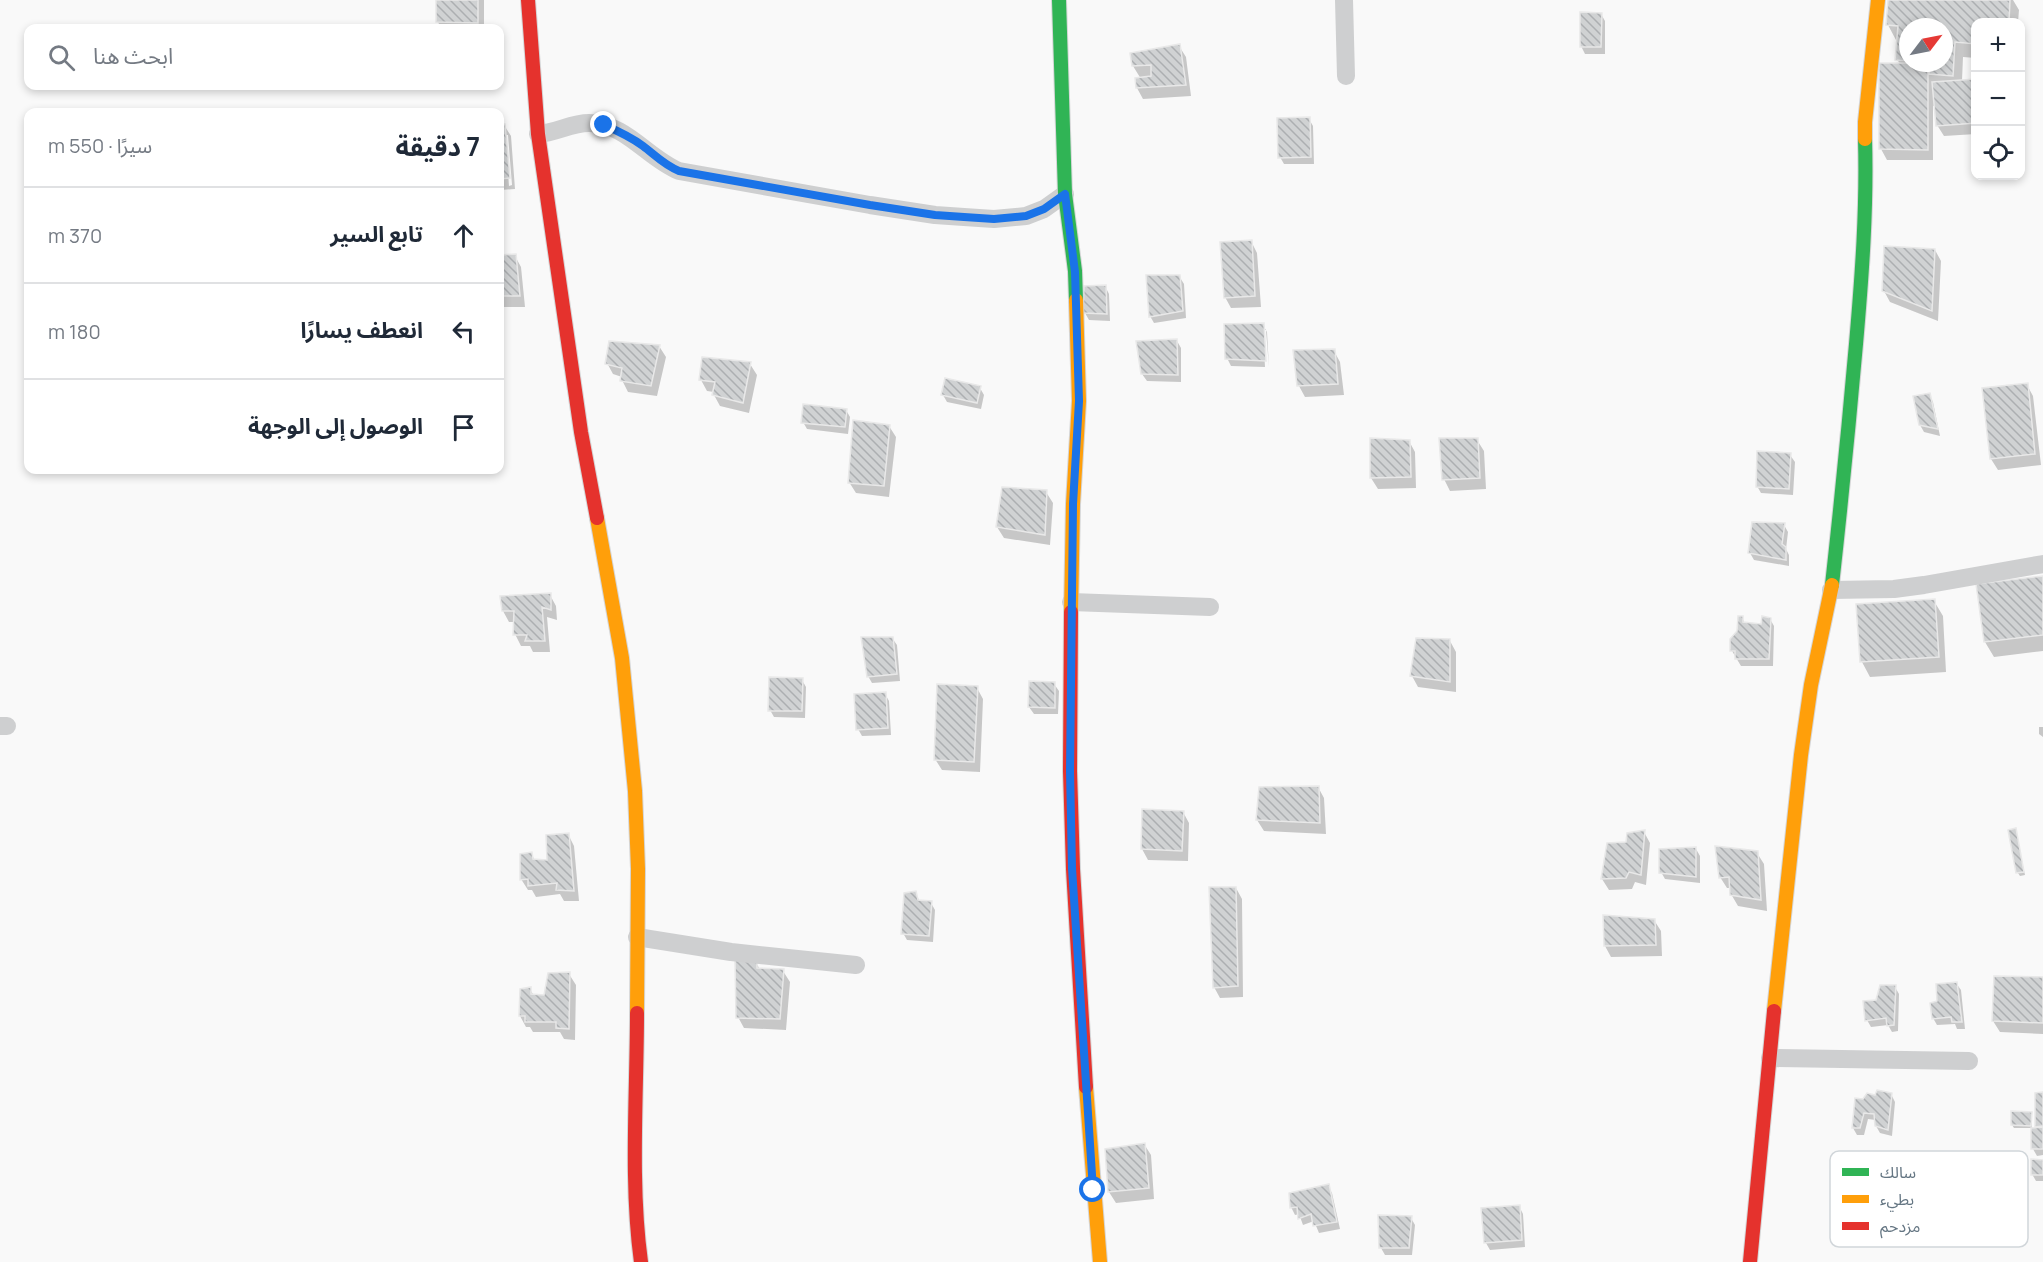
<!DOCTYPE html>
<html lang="ar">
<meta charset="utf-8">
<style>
body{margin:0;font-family:Manrope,"Noto Sans Arabic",sans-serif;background:#f6f6f7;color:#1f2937;direction:rtl}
.controls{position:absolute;right:18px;top:18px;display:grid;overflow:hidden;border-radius:12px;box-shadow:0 3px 9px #0003}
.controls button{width:54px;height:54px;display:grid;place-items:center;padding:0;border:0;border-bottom:2px solid #e0e1e3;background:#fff;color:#1f2937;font:30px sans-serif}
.compass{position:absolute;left:1899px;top:18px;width:54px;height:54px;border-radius:50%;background:#fff;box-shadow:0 3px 9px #0003;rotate:58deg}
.stop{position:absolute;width:18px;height:18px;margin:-14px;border:4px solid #1a73e8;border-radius:50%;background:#fff}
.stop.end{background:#1a73e8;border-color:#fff;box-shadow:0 2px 6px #0008}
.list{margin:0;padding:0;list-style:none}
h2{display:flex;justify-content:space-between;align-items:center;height:78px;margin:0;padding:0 24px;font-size:26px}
h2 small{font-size:20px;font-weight:400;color:#747a83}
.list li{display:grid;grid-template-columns:39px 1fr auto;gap:18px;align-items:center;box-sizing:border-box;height:96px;padding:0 24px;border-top:2px solid #e0e1e3}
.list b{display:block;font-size:22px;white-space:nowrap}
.list em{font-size:20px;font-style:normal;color:#747a83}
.icon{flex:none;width:33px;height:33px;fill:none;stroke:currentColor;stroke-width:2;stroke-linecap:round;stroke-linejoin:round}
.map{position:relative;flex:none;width:2043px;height:1262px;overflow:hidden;direction:ltr}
.search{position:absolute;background:#fff;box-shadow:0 3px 9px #0003;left:24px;top:24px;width:480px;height:66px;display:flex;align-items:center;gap:15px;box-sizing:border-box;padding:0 21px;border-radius:12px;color:#747a83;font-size:22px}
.panel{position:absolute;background:#fff;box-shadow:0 3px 9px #0003;left:24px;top:108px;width:480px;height:366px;border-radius:12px;direction:rtl}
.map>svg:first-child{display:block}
.shadow{fill:#0003;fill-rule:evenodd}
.building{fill:url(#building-back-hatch);stroke:#e8e8e8;stroke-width:1.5}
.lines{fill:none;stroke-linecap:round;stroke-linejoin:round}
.fast-casing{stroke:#d5d6d7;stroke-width:16}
.slow-casing{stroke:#d5d6d7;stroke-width:16}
.jam-casing{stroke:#d5d6d7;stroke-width:16}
.street{stroke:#cecfd0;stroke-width:18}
.fast{stroke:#30b455;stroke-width:14}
.slow{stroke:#ff9f0a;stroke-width:14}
.jam{stroke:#e5322d;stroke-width:14}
.route{stroke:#1a73e8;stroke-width:8}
.key{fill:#fff;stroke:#d1d6da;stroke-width:1.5}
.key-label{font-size:16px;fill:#657683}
</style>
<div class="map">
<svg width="2043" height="1262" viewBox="0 0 2043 1262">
<defs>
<pattern id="building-back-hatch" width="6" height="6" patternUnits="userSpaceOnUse" patternTransform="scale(1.5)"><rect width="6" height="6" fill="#d0d2d3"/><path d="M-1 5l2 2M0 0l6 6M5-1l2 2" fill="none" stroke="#acafb1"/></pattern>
</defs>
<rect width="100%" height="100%" fill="#f9f9f9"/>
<path class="shadow" d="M438,0H484V28H441L438,22Z
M1889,0H2013L2019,10L2018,22H1976V58L1963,57L1962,81L1976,80V134L1944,136L1937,125L1936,106H1933V160H1887L1881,149L1900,64L1897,59L1898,40H1896L1888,25ZM1908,27H1944V63H1908Z
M1601,14L1605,21V54H1585L1581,46Z
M1179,46L1186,57L1191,96L1143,99L1137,88V79H1141L1133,66Z
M1309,119L1313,126L1314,164H1284L1280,157Z
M504,125L511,136L515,189L500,190V126ZM505,135H508L512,185L509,186Z
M1251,241L1257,253L1261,307L1231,308L1225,297Z
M1935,250L1941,261L1938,321L1890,302L1884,291Z
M500,256H515L521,267L525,307H500Z
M1179,276L1184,284L1186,318L1154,323L1150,316Z
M1105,286L1109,294L1110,321L1089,320L1085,313Z
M1263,325L1267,332L1269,368L1266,330H1263L1265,367L1231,366L1227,358Z
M1177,341L1181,348V382L1147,381L1142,374Z
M659,346L666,357L657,396L628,392L622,380V377L613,374L607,363Z
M1334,351L1340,362L1344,395L1305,397L1299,386Z
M750,364L757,375L749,413L720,406L714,395V392L707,391L701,380Z
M2027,385L2033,396L2041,465L1998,470L1991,459Z
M980,388L984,395L981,409L947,402L943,395Z
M1929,394L1933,402L1940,436L1924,432L1920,425Z
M846,410L850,417L848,434L807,429L803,422Z
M889,426L896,437L889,497L856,493L849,482Z
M1477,440L1484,451L1486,489L1450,491L1444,479Z
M1409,441L1415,452L1416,488L1378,489L1371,478Z
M1790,455L1795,462L1793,495L1761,493L1757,486Z
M1046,492L1053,503L1050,545L1004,538L997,527Z
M1784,525L1788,532L1786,549L1789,555V566L1754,560L1750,553Z
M2043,577V651L1994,657L1985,642Z
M550,595L556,606L557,620L547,617L550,652H533L530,646H521L515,634V622H509L503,611Z
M1934,601L1943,616L1946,672L1870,677L1862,662Z
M1742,617L1745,624L1762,626L1770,619L1774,626L1773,666H1741L1732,651Z
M892,638L897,645L900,681L872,683L868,676Z
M1450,641L1456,652V692L1418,687L1412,676Z
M802,680L806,687L805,718L774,717L770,710Z
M1054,684L1059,691L1058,714H1034L1029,707Z
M977,688L983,699L980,772L942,770L935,759Z
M885,694L889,701L891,735L862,736L858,729Z
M2039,727H2043V737L2039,734Z
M1318,787L1324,798L1326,834L1264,831L1257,820Z
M1183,812L1189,823L1188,861L1148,860L1142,849Z
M2009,831L2016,833L2025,875L2020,876L2018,873Z
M1644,832L1650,843L1646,885L1635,882L1632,889L1609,890L1602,879L1608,844H1628Z
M568,834L574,846L579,901H564L560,894L536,897L532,890H528L521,879L531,854L535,860L548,862Z
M1696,849L1700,856V883L1665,879L1661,872Z
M1757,853L1764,864L1767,911L1738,906L1731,894V888H1727L1720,877Z
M1236,888L1242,899L1243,997L1220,998L1214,987Z
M915,892L920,902L931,903L935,910L933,942L907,940L903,933Z
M1654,920L1661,931L1662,956L1611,957L1605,946Z
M756,962L760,970L783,971L790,982L786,1030L744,1028L738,1017Z
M569,974L576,985L575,1040L564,1039L560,1032H533L530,1027H526L520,1016L530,989L534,996L546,997Z
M2043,978V1034L2000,1032L1993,1021Z
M1956,983L1961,990L1965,1029H1957L1955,1024L1937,1025L1933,1018L1938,1002Z
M1895,987L1899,994L1898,1031L1892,1032L1888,1025L1871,1027L1867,1020L1878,1002Z
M1891,1094L1895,1102L1892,1136L1880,1133L1876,1126V1120L1868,1119L1864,1135H1857L1853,1128L1864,1101L1876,1096Z
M2037,1094H2043V1155L2037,1156L2033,1149L2036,1129Z
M2031,1113L2032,1128H2014L2012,1125Z
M1144,1144L1151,1155L1154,1199L1116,1203L1109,1192L1107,1150Z
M2043,1161V1181H2036L2032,1174Z
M1328,1186L1332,1193L1340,1229L1319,1233L1314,1221L1303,1225L1299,1214L1295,1215L1291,1207Z
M1519,1206L1523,1214L1525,1247L1490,1250L1486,1243Z
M1411,1218L1415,1225L1412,1255H1385L1381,1248Z"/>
<path class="building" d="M436,0H478V23L436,22Z
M1888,0H2010L2009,22H1976V44L1955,42L1953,76L1929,74L1930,63H1944V27H1908V61L1895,60L1898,26L1886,25Z
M1580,12L1602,13L1601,47H1580Z
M1180,44L1186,85L1136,88L1135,78L1151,76V65L1132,66L1130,53Z
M1879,63H1928V150L1879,149Z
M1976,79V123L1936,126L1932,82Z
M1310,117L1311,157L1278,158L1277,118Z
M500,124H505L510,178L500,179Z
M1252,240L1255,296L1224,298L1220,242Z
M1884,246L1935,249L1932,311L1882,291Z
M516,254L520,296H500V255Z
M1146,275H1180L1183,311L1149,317Z
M1106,285L1107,314L1083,313L1084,286Z
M1264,323L1266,361L1225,359L1224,324Z
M1177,339L1178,375L1141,374L1136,341Z
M609,341L660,345L651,386L620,381L622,368L605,364Z
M1335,349L1338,384L1297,386L1293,350Z
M702,357L751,362L743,403L712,395L715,382L699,380Z
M945,378L981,386L977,403L941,395Z
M2028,383L2035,454L1990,459L1982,388Z
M1930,393L1938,429L1919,425L1913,396Z
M803,404L847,409L845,427L801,423Z
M853,420L890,425L884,486L848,483Z
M1370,438L1410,440L1411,477L1370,478Z
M1439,438H1478L1480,478L1442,480Z
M1757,451L1791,453L1789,489L1756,487Z
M1002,487L1047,490L1045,535L996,527Z
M1752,522L1785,523L1782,544L1786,547V560L1748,553Z
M2043,576V635L1984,642L1976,584Z
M551,593V610L542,607L545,641H525L527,635H513L514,611H502L500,596Z
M1935,599L1939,657L1860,662L1856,604Z
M1738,616H1743V622L1761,624L1762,616L1771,618L1769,659H1735V651H1730V639L1737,631Z
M861,637H893L897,674L867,677Z
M1416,638L1450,639V682L1410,676Z
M769,677L803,678L802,711H768Z
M1029,681L1055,682V708L1028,707Z
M937,684L978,686L974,762L934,760Z
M886,692L888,728L856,730L854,694Z
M1319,786L1320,823L1256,820L1259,787Z
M1142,809L1184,811L1182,851L1141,849Z
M2016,828L2024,872L2016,873L2008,830Z
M1645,830L1641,875L1629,872L1626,878L1601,879L1607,843L1626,842L1627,833Z
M569,833L574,891L556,890L557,883L528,886V879L520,880V854L532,852L533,859L547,860L546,835Z
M1715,846L1758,851L1761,900L1730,895L1729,877L1719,878Z
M1696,847V877L1659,873V849Z
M1209,887H1236L1238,986L1213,988Z
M916,891L918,900L932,901L929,936L901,934L904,893Z
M1603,915L1655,919L1656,945L1604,946Z
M735,960L757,961V968L784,969L780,1019L736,1018Z
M570,972L569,1029L556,1028V1022H525V1016H519L520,989L531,987V994L544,995L548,973Z
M1994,976L2043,977V1023L1992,1021Z
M1957,982L1962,1022H1952L1951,1017L1932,1019L1930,1003L1937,1001L1936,984Z
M1880,985H1896L1894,1025L1887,1026L1886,1018L1865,1021L1863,1001L1876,1000Z
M1877,1090L1892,1093L1888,1130L1875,1126L1874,1114L1864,1113L1860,1128H1852L1855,1098L1863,1099L1867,1093L1875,1095Z
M2043,1092V1126L2035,1127V1093Z
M2011,1111L2032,1112L2031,1126L2011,1125Z
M2043,1127V1149H2031V1128Z
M1145,1143L1149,1188L1108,1192L1105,1149Z
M2031,1159L2043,1160V1175H2031Z
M1329,1184L1337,1222L1313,1226L1311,1214L1298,1219L1297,1207L1290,1208L1289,1193Z
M1520,1205L1522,1240L1484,1243L1481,1208Z
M1378,1215L1412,1216L1409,1248H1379Z"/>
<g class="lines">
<g class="fast-casing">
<path id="fast" d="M1059,0L1065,194L1075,271L1076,300
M1832,585C1841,504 1849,424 1856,344C1862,275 1867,208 1865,139"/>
</g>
<g class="slow-casing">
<path id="slow" d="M1865,139V122L1878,0
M597,518L622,658L635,791L638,869L637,1013
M1071,612L1073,504L1079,401L1076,300
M1774,1011L1801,755L1811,685L1832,585
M1086,1087L1100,1262"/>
</g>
<g class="jam-casing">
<path id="jam" d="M528,0L538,134L581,432L597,518
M1071,612L1070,771L1073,869L1086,1087
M637,1013C637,1093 630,1183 641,1262
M1750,1262L1774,1011"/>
</g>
<path class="street" d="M1344,0L1346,76
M538,134C556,133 571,123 589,123C626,123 647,158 679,171L870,205L935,215L964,217L994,219L1026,216L1044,209L1065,194
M1831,590L1894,589L1924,585L2043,564
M1071,602L1210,607
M0,726H7
M637,937L731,952L856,965
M1770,1058L1969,1061"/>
<use href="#fast" class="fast"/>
<use href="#slow" class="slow"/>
<use href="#jam" class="jam"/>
</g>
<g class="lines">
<path class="route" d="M604,125C618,131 631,137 643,146C655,155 664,165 679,171L870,205L935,215L964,217L994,219L1026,216L1044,209L1065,194L1075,272L1079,401L1073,504L1070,771L1072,868L1093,1190"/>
</g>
<rect x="1830" y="1151" width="198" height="96" rx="9" class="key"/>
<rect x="1842" y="1168" width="27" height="8" fill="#30b455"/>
<rect x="1842" y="1195" width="27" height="8" fill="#ff9f0a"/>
<rect x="1842" y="1222" width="27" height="8" fill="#e5322d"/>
<g class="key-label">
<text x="1880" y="1178">سالك</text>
<text x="1880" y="1205">بطيء</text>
<text x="1880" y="1232">مزدحم</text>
</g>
</svg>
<div class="controls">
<button>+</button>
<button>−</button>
<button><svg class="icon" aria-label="locate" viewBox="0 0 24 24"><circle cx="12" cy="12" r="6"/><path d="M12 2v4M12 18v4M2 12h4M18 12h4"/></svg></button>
</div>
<svg class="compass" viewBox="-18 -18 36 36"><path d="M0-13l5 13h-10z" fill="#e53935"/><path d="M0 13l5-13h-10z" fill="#747a83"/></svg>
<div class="stop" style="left:1093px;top:1190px"></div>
<div class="stop end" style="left:604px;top:125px"></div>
<div class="search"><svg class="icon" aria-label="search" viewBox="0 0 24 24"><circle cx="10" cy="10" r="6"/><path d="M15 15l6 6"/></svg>ابحث هنا</div>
<section class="panel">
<h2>7 دقيقة<small>سيرًا · 550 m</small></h2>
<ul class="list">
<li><svg class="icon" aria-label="ahead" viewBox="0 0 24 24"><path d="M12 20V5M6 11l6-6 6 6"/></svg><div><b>تابع السير</b></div><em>370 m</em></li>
<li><svg class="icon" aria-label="left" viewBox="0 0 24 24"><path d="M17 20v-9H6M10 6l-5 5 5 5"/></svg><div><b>انعطف يسارًا</b></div><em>180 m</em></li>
<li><svg class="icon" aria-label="arrive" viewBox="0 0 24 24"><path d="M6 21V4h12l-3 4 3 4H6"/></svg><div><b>الوصول إلى الوجهة</b></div></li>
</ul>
</section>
</div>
